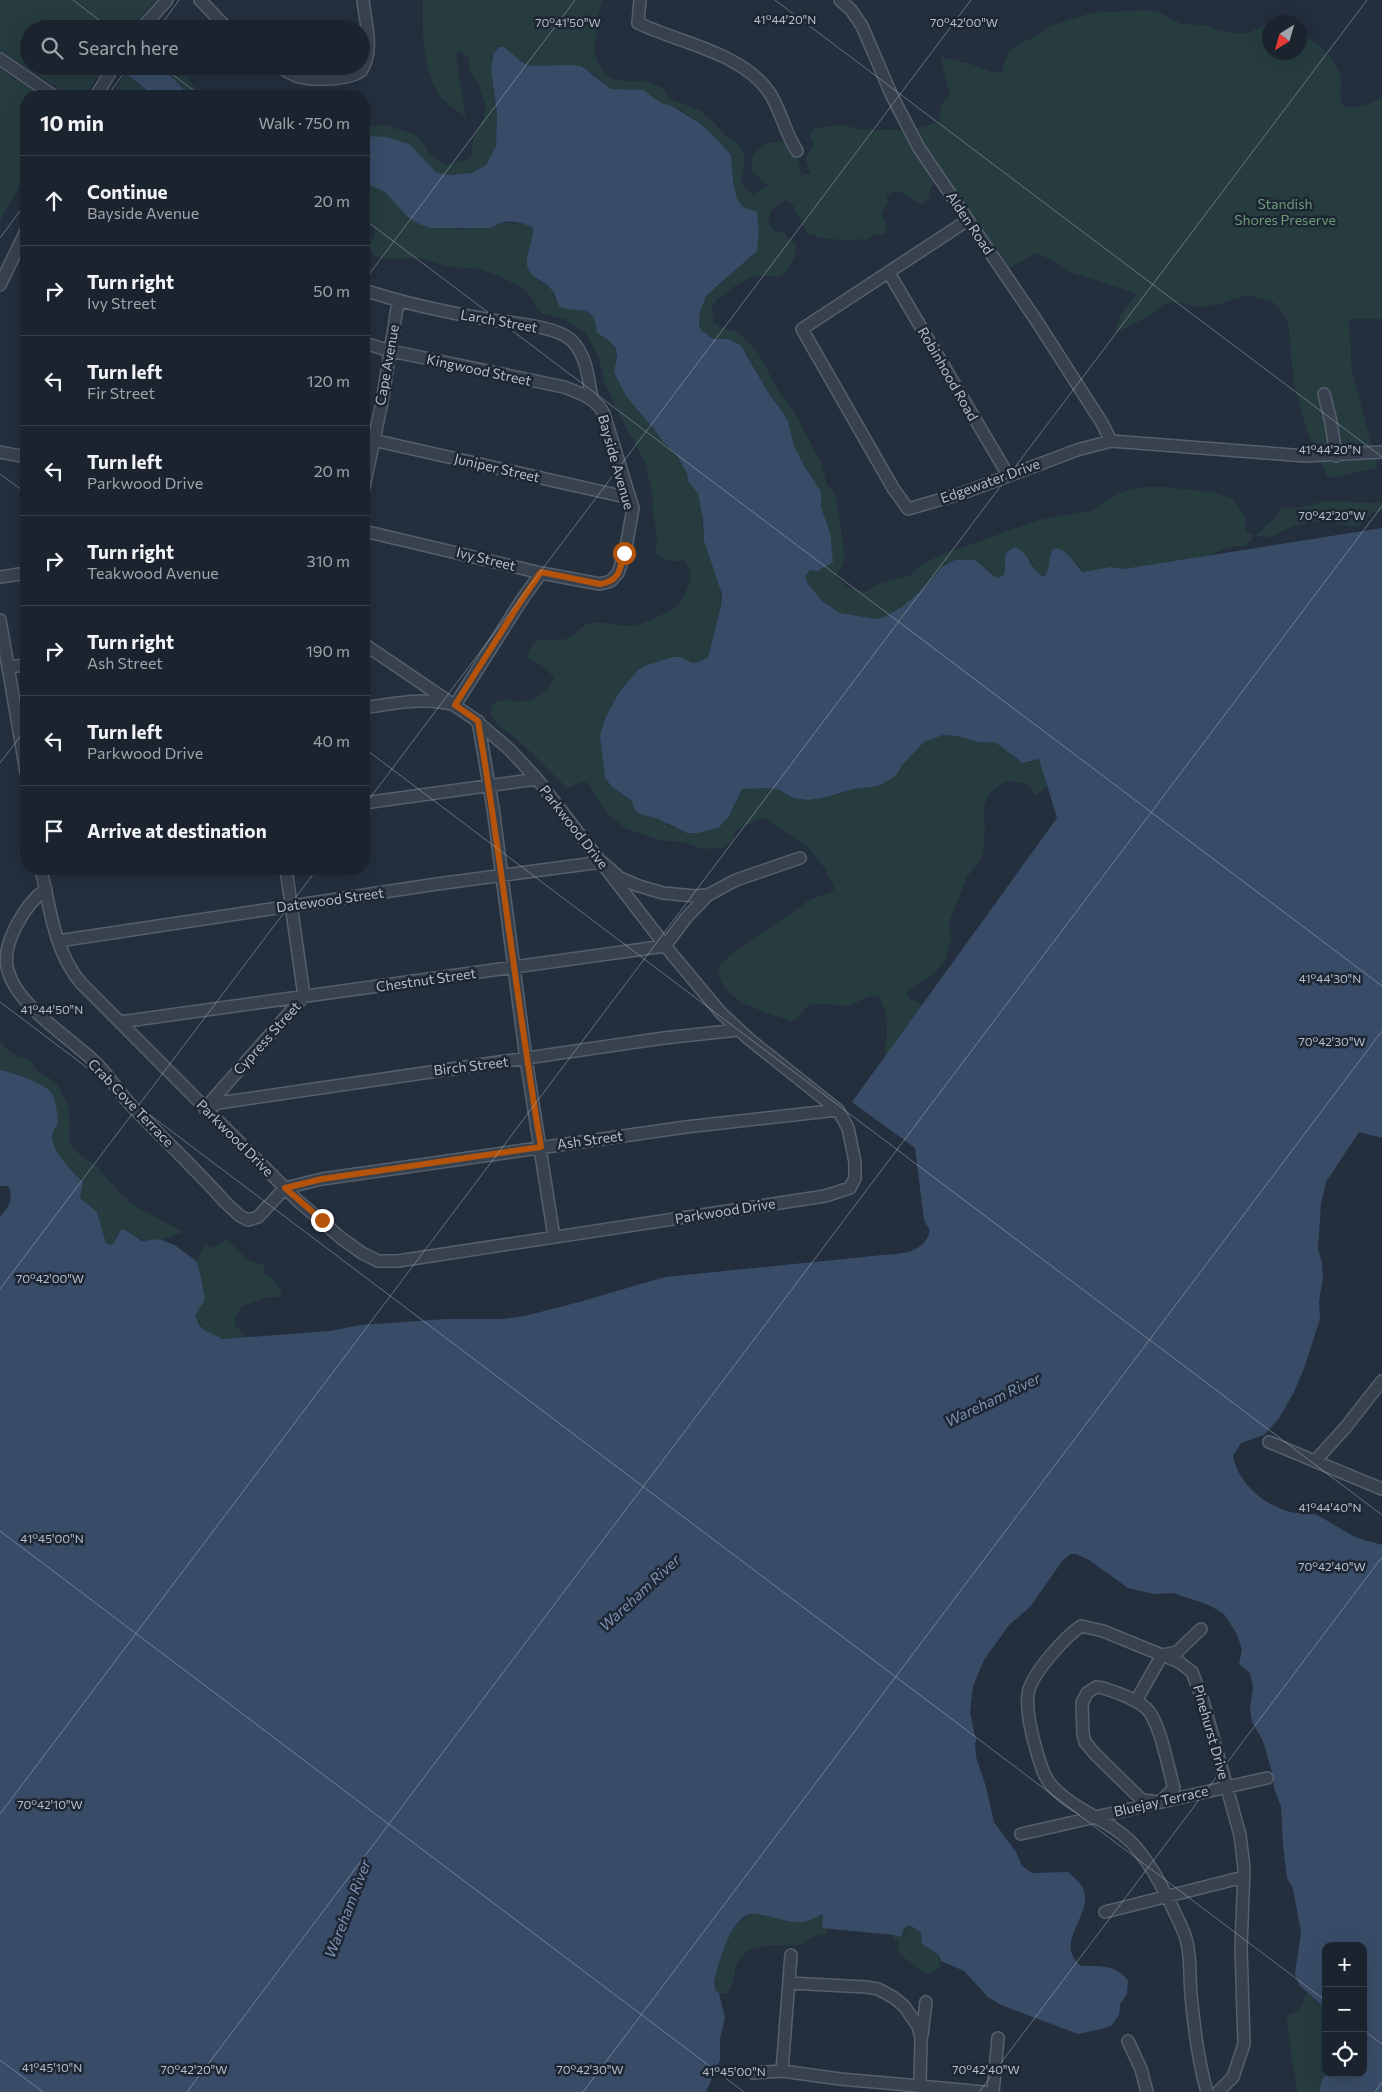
<!DOCTYPE html>
<meta charset="utf-8">
<style>
body{margin:0;font-family:Commissioner,sans-serif;background:#282f3a;color:#f1f3f6}
.controls{position:absolute;right:15px;bottom:15px;display:grid;overflow:hidden;border-radius:10px;box-shadow:0 5px 20px #0002}
.controls button{width:45px;height:45px;display:grid;place-items:center;padding:0;border:0;border-bottom:1px solid #39404a;background:#1b232e;color:#f1f3f6;font:25px sans-serif}
.compass{position:absolute;left:1262px;top:15px;width:45px;height:45px;border-radius:50%;background:#1b232e;box-shadow:0 5px 20px #0002;rotate:217deg}
.stop{position:absolute;width:15px;height:15px;margin:-11px;border:4px solid #b45309;border-radius:50%;background:#fff}
.stop.end{background:#b45309;border-color:#fff;box-shadow:0 1px 5px #0008}
.list{margin:0;padding:0;list-style:none}
h2{display:flex;justify-content:space-between;align-items:center;height:65px;margin:0;padding:0 20px;font-size:21px}
h2 small{font-size:16px;font-weight:400;color:#a0a4aa}
.list li{display:grid;grid-template-columns:32px 1fr auto;gap:15px;align-items:center;box-sizing:border-box;height:90px;padding:0 20px;border-top:1px solid #39404a}
.list b{display:block;font-size:19px;white-space:nowrap}
.list p{margin:0;font-size:16px;white-space:nowrap;color:#a0a4aa}
.list em{font-size:16px;font-style:normal;color:#a0a4aa}
.icon{flex:none;width:28px;height:28px;fill:none;stroke:currentColor;stroke-width:2;stroke-linecap:round;stroke-linejoin:round}
.map{position:relative;flex:none;width:1382px;height:2092px;overflow:hidden}
.search{position:absolute;background:#1b232e;box-shadow:0 5px 20px #0002;left:20px;top:20px;width:350px;height:55px;display:flex;align-items:center;gap:12px;box-sizing:border-box;padding:0 18px;border-radius:28px;color:#a0a4aa;font-size:19px}
.panel{position:absolute;background:#1b232e;box-shadow:0 5px 20px #0002;left:20px;top:90px;width:350px;height:785px;border-radius:20px}
.map>svg:first-child{display:block}
.green{fill:#263c3f}
.water{fill:#394c67}
.lines{fill:none;stroke-linecap:round;stroke-linejoin:round}
.minor-casing{stroke:#565f6c;stroke-width:14}
.minor{stroke:#38414e;stroke-width:11}
.route{stroke:#b45309;stroke-width:6}
.ticks{fill:none;stroke:#b4bcc9;stroke-width:1;stroke-opacity:0.45}
.labels{text-anchor:middle;stroke-width:5;stroke-linejoin:round;paint-order:stroke}
.park-label{font-size:14px;fill:#6b9a76;stroke:#1d2633}
.street-label{font-size:14px;fill:#b4bcc9;stroke:#1d2633}
.water-label{font-size:15px;font-style:italic;fill:#7c92b1;stroke:#1d2633}
.ticks-label{font-size:12px;text-anchor:middle;fill:#b4bcc9;stroke:#1d2633;stroke-width:5;stroke-linejoin:round;paint-order:stroke}
</style>
<div class="map">
<svg width="1382" height="2092" viewBox="0 0 1382 2092">
<rect width="100%" height="100%" fill="#242f3e"/>
<path class="green" d="M0,0H156L130,29H29V66H105L85,96H70L0,50Z
M422,0H603L596,22L597,30L594,43V53L599,64L605,73L613,79L634,82L642,81L663,88C668,102 682,102 694,108C709,114 717,127 729,138C734,143 743,146 744,155C745,163 742,174 741,182L750,193L753,194L768,186L751,170L753,155L766,143L782,141L788,137L796,154L801,173L799,176L811,173C804,161 804,156 814,146L809,133L815,128L840,125L865,130H911L941,121C939,109 939,104 950,95L940,57L971,64L994,73L1003,71V64L1009,53L1020,42L1033,38L1048,27L1091,13L1146,10L1162,14L1181,24L1204,25L1221,31L1239,34L1248,33L1269,23L1270,52H1300V32C1318,43 1340,60 1341,83C1341,92 1338,98 1344,106C1363,110 1366,104 1382,99V319H1349L1352,372L1378,468L1328,478L1308,434L1294,384L1288,320L1273,302L1248,295L1223,303L1201,307L1174,302L1165,303L1147,317L1118,332L1116,330C1117,316 1127,305 1136,296L1135,293L1066,271C1057,261 1048,258 1035,253L997,275L969,234L979,227L947,179H934L936,183L931,186L929,198L922,205C907,199 903,183 886,196L889,203L881,213L886,225V232L884,234H876L868,239L850,240L825,239L808,234L792,204L784,200L771,211L768,221L773,230L784,233L796,244C797,254 790,273 779,276C771,278 763,274 756,276C743,280 719,295 712,306L714,323L724,328L740,333L759,354L778,391L795,413L821,463L827,485L834,493L839,515L845,559L843,565L837,574L840,581L850,588L865,592L881,583L911,575L923,564L938,556L1039,520L1092,511L1119,493L1133,489L1148,487H1165L1211,492L1232,498L1245,518L1246,531L1255,536L1278,515L1282,508L1291,509L1326,501L1375,503L1382,501V511L1373,512L1358,527L1328,522H1310L1293,526L1272,537L1255,536L1245,546L1228,547L1196,562L1129,569L1110,567L1083,572L1067,553H1050L1049,571L1045,576H1042L1035,571L1031,560L1005,554V574L999,578L995,577L986,568L942,567C928,584 912,604 891,614C858,630 818,607 805,576L809,570H814L830,532L821,507V492L803,464L794,446L787,422L771,397L748,356L729,339H713L702,331L699,325L702,302L712,290L719,286L732,272L748,260L757,251L759,231L757,213L744,208L737,199L733,181L731,155L713,135L688,114L672,106L661,103L650,94L611,89L594,74L529,66L522,62L504,47L492,80L497,114L496,146L486,165L471,173L447,175L436,172L426,163L420,155L385,137H364V127L385,125L414,134L422,141L430,154L447,165L465,160L471,156L474,137L484,117L486,105L479,84L469,70V58L460,51L456,56L466,117C459,111 447,105 441,98C423,71 422,34 423,3Z
M133,66H181C187,79 193,88 205,96H188L164,71Z
M0,69L42,96H26V164L18,189L0,220Z
M125,73L149,93L143,96H111Z
M368,185L385,192L394,199L398,206L437,229L448,227L459,229L496,227L501,223H507L525,224L533,228V241L530,246L537,279L552,289L554,299L565,308L585,310L593,316L597,322L598,333C616,345 619,350 614,372L663,442L676,454L687,473L688,481L698,494L701,503L704,541L720,584L721,606L708,657L699,662L692,663L680,657H673L638,670L620,691L606,716L601,741L611,786L631,800L635,810L640,814L656,818L670,826L687,833L718,828L728,818L742,789L771,788L780,790L793,798L827,797L853,789L878,786L896,776L902,764L924,742L943,735L957,736L978,742H995L1028,763L1039,759L1049,784L1036,796L1033,790L1025,784L1010,781L1003,782L989,795L983,807L985,824L983,855L967,877L949,923L951,938L946,959L936,971L906,994L912,1000L924,1005L897,1064L884,1053C888,1033 889,1015 879,997L870,996L849,1006L811,1003L796,1020L792,1021C765,1011 719,1003 718,968L728,957L811,899L833,891L834,888C824,861 808,845 784,831C777,827 771,822 764,818L739,828L734,833L733,840L721,848L704,849L686,843L659,840L624,828L606,812L588,783L583,782L567,788L530,751L497,723L491,714L492,706L496,701C514,698 530,707 544,691C548,688 550,683 554,679C548,667 538,664 527,658C533,629 547,644 565,639C575,637 579,627 587,624C598,619 614,626 625,626C639,627 672,612 681,602C683,599 684,595 686,591C692,579 692,571 684,560C672,562 664,562 656,552L657,536L652,505L653,496L645,462L620,416L606,386L598,355L585,333L567,320L543,314L537,309L533,300L526,291L502,277L475,268L449,267L420,258L385,259L373,255L368,245L375,235V226L364,216V186Z
M0,1041L14,1055L25,1058L32,1063L35,1069L55,1082L59,1088L67,1103L70,1121L69,1141L73,1149L97,1167L118,1191L133,1205L183,1232C158,1240 147,1247 125,1230L118,1234L113,1244L109,1246L106,1243L97,1212L79,1198L83,1182C73,1173 53,1152 52,1138C52,1132 55,1127 58,1123C41,1093 38,1075 0,1070Z
M227,1240L248,1260L264,1265L265,1274C273,1279 280,1284 282,1294L279,1297H266L241,1307L235,1318V1325L245,1336C223,1342 206,1337 195,1316L205,1299L200,1273L196,1261L205,1245L213,1248L223,1241Z
M754,1913L797,1922L824,1914L822,1928L827,1929L826,1935C809,1934 810,1944 798,1945C775,1948 747,1938 736,1966C734,1970 735,1974 734,1978C733,1983 730,1988 728,1993H719L715,1990L714,1982C722,1958 726,1921 754,1913Z
M909,1925L921,1932L922,1944L939,1955L940,1967L927,1975L898,1953V1940H893L894,1935L901,1937Z
M1307,1993L1326,2009L1327,2073L1322,2080L1319,2092H1299L1297,2090L1288,2031L1287,2015C1300,2015 1303,2002 1307,1993Z"/>
<path class="water" d="M499,47H504L522,62L529,66L570,65L581,66L611,89L643,90L661,103L672,106L698,122L713,135L731,155L733,181L737,199L744,208L755,211L757,213L759,231L757,251L706,296L700,312L699,325L702,331L713,339H729L741,346L771,397L783,413L788,422L794,446L803,464L821,492V507L830,532L833,562L818,571L810,570L805,576L808,584L822,601L840,613L874,619L884,617L902,607L924,588L942,567L955,560H975L995,577L999,578L1005,574V554L1014,547C1031,553 1029,569 1042,576H1045C1052,567 1047,555 1054,548C1068,549 1073,563 1083,572L1110,567L1124,569L1382,528V1138L1359,1132L1326,1182L1321,1203L1318,1249L1322,1263L1323,1277L1319,1301L1320,1319L1304,1368L1294,1392L1279,1418L1264,1435L1241,1443L1233,1456C1238,1483 1264,1505 1290,1512C1297,1514 1312,1513 1316,1515C1330,1521 1342,1531 1356,1537C1365,1541 1374,1542 1382,1545V2092H1319L1322,2080L1327,2073H1363V1946H1326V2009L1300,1986L1295,1974L1301,1932L1293,1889L1287,1878L1283,1845L1281,1807L1274,1788L1272,1772L1263,1741L1252,1722L1250,1709L1253,1687L1250,1673L1239,1664L1242,1650L1237,1634L1224,1614L1209,1605L1173,1593L1154,1594L1128,1588L1089,1560L1076,1554H1071L1063,1560L1030,1607L1009,1625L984,1660L973,1686L970,1713L976,1740L975,1744L976,1757L986,1787L994,1822L1016,1852L1022,1866L1032,1873L1068,1872C1072,1876 1079,1881 1082,1886C1097,1914 1051,1941 1081,1966C1099,1966 1117,1964 1128,1981L1127,1994L1120,2004L1119,2015L1112,2025L1102,2029L1078,2034L1001,2005L988,1997L964,1971L941,1961L939,1955L922,1944L921,1932L909,1925L904,1929L901,1937L894,1935L822,1928L823,1914C815,1917 808,1923 798,1922C784,1922 770,1915 756,1914C731,1910 719,1965 714,1982L715,1990L719,1993L725,2018L720,2038V2060L706,2092H0V1217C9,1208 14,1198 8,1186H0V1070C12,1072 48,1084 53,1095C57,1104 57,1114 58,1123C55,1128 52,1132 52,1138C53,1152 73,1173 83,1182L80,1198L97,1212L106,1243L109,1245L113,1244L121,1230H125L142,1241L160,1239L176,1246L196,1261L200,1273L205,1299L195,1316L200,1326L206,1331L223,1339L329,1331L361,1325L445,1319H503L525,1316L579,1302L665,1277L883,1255C901,1254 924,1253 930,1231L924,1220L915,1148L852,1102L1057,818L1039,759L1023,763L995,742H978L957,736L943,735L924,742L902,765L896,776L878,786L853,789L827,797L808,800L793,798L780,790L771,788L742,789L728,818L718,828L697,833H687L656,818L640,814L635,810L631,800L611,786L605,777L600,736L606,716L620,691L638,670L644,666L673,657H680L692,663L699,662L708,657L721,606L722,594L704,541L703,519L698,494L688,481L687,473L676,454L663,442L654,429L626,396L614,372L617,356L615,347L607,339L597,333C595,302 579,314 560,307C556,301 555,293 551,289C544,280 527,277 527,263C527,251 533,241 533,228C526,224 510,219 501,223C497,224 495,227 490,228H430L417,223L407,216L385,192L369,185L364,186V137L367,136L385,137L409,144L436,172L447,175L471,173L486,165L496,146L497,114L491,69L494,54Z
M126,66C156,66 170,69 188,96H143L149,92L125,73Z"/>
<g class="lines">
<g class="minor-casing">
<path id="minor" d="M200,0L228,29
M640,0L638,23C679,43 741,52 769,92C781,110 785,133 797,151
M840,0L851,10L862,26L892,96L919,148L1036,320L1102,423L1111,441
M141,29L167,0
M0,59L54,96
M278,66C285,70 292,75 299,77C315,81 349,80 361,71C375,51 365,22 363,0
M96,96L114,66
M968,220L802,329L893,488L908,509L963,493L1077,450L1111,441L1306,456L1382,452
M889,273L1008,475
M0,285L26,231
M364,290C403,303 445,312 486,319C507,323 555,325 571,340C587,355 588,378 592,399
M364,343L391,351L564,387C580,393 596,398 604,414L633,508L625,553L618,573L611,581L600,584L541,573L364,531
M1324,394L1331,422L1336,456
M364,438L630,498
M0,452L26,457
M364,487L382,402L398,302
M0,577L26,573
M0,620L26,772
M8,667L26,665
M364,708C395,703 424,697 455,705L521,601L541,573
M478,721L493,808L526,1059L554,1237
M364,803L537,779
M41,869C50,908 54,951 81,983L297,1200L341,1238L362,1253L378,1261H398L825,1196L850,1188L855,1178V1162L848,1128L838,1110L749,1039L721,1013L671,953L537,779L510,750L473,718L364,644
M46,889C25,904 0,945 8,971C19,1009 73,1039 99,1066C110,1078 119,1092 130,1104C161,1137 195,1168 225,1202L240,1216L248,1220L258,1217L285,1188L322,1179L686,1127L838,1110
M58,941L437,884L602,862L620,878L639,886L663,893L695,896L708,895L736,880L800,858
M120,1022L665,946L686,918L708,895
M208,1105L304,996L286,869
M205,1109L218,1103L664,1038L738,1030
M1269,1442L1382,1489
M1316,1460L1345,1428L1382,1381
M1096,1687C1103,1687 1111,1691 1118,1693C1128,1697 1138,1701 1146,1708C1160,1721 1168,1768 1174,1788L1160,1802L1142,1800L1095,1754L1085,1742L1083,1734L1082,1703L1087,1693Z
M1136,1701L1162,1655L1177,1652L1201,1629
M1021,1834L1267,1778
M1105,1912L1244,1877
M789,1983L866,1987L878,1989L893,1997L904,2006L918,2026L921,2038L920,2086L984,2092
M922,2035L926,2002
M1128,2041L1141,2069L1147,2092
M782,2071L840,2079L920,2086V2092
M753,2073L782,2071L791,1955
M993,2092L998,2038
M1207,2092C1198,2061 1194,2028 1191,1995C1189,1973 1192,1949 1182,1928C1169,1900 1154,1867 1133,1844C1110,1820 1075,1811 1053,1787C1043,1777 1040,1762 1036,1749C1031,1732 1026,1712 1028,1694C1031,1674 1065,1637 1081,1626L1103,1631L1179,1662L1192,1672L1203,1701L1240,1835L1244,1868L1241,1948L1244,2044L1233,2077L1218,2092"/>
</g>
<use href="#minor" class="minor"/>
</g>
<g class="lines">
<path class="route" d="M322,1220L285,1188L322,1179L541,1147C517,1005 502,862 478,721L455,705L521,601L541,572L600,584C620,581 620,569 624,553"/>
</g>
<path class="ticks" d="M73,0L111,29M775,0L1382,457M158,29L179,0M161,66L201,96M107,96L129,66M364,219L1382,986M0,238L26,203M364,281L575,0M0,474L26,493M364,748L1382,1515M0,763L26,729M364,806L971,0M0,1002L1326,2001M0,1289L317,869M0,1531L744,2092M0,1814L1367,0M1363,2030L1382,2044M0,2060L43,2092M187,2092L1382,506M583,2092L1382,1031M979,2092L1382,1557M1375,2092L1382,2082"/>
<g class="labels">
<g class="park-label">
<text x="1285" y="209">Standish<tspan x="1285" dy="16">Shores Preserve</tspan></text>
</g>
<g class="street-label">
<text transform="translate(970 223) rotate(56)" y="5">Alden Road</text>
<text transform="translate(499 321) rotate(10)" y="5">Larch Street</text>
<text transform="translate(387 365) rotate(-80)" y="5">Cape Avenue</text>
<text transform="translate(479 370) rotate(12)" y="5">Kingwood Street</text>
<text transform="translate(948 374) rotate(60)" y="5">Robinhood Road</text>
<text transform="translate(616 462) rotate(74)" y="5">Bayside Avenue</text>
<text transform="translate(497 468) rotate(13)" y="5">Juniper Street</text>
<text transform="translate(990 481) rotate(-20)" y="5">Edgewater Drive</text>
<text transform="translate(486 559) rotate(14)" y="5">Ivy Street</text>
<text transform="translate(574 827) rotate(52)" y="5">Parkwood Drive</text>
<text transform="translate(330 900) rotate(-8)" y="5">Datewood Street</text>
<text transform="translate(426 980) rotate(-8)" y="5">Chestnut Street</text>
<text transform="translate(267 1038) rotate(-48)" y="5">Cypress Street</text>
<text transform="translate(471 1066) rotate(-7)" y="5">Birch Street</text>
<text transform="translate(131 1103) rotate(46)" y="5">Crab Cove Terrace</text>
<text transform="translate(235 1138) rotate(45)" y="5">Parkwood Drive</text>
<text transform="translate(590 1140) rotate(-8)" y="5">Ash Street</text>
<text transform="translate(725 1211) rotate(-9)" y="5">Parkwood Drive</text>
<text transform="translate(1211 1732) rotate(74)" y="5">Pinehurst Drive</text>
<text transform="translate(1161 1801) rotate(-13)" y="5">Bluejay Terrace</text>
</g>
<g class="water-label">
<text transform="translate(993 1400) rotate(-26)" y="5">Wareham River</text>
<text transform="translate(640 1593) rotate(-43)" y="5">Wareham River</text>
<text transform="translate(348 1909) rotate(-69)" y="5">Wareham River</text>
</g>
</g>
<g class="ticks-label">
<text x="785" y="24">41°44'20"N</text>
<text x="568" y="27">70°41'50"W</text>
<text x="964" y="27">70°42'00"W</text>
<text x="1330" y="454">41°44'20"N</text>
<text x="1332" y="520">70°42'20"W</text>
<text x="1330" y="983">41°44'30"N</text>
<text x="52" y="1014">41°44'50"N</text>
<text x="1332" y="1046">70°42'30"W</text>
<text x="50" y="1283">70°42'00"W</text>
<text x="1330" y="1512">41°44'40"N</text>
<text x="52" y="1543">41°45'00"N</text>
<text x="1332" y="1571">70°42'40"W</text>
<text x="50" y="1809">70°42'10"W</text>
<text x="52" y="2072">41°45'10"N</text>
<text x="194" y="2074">70°42'20"W</text>
<text x="590" y="2074">70°42'30"W</text>
<text x="986" y="2074">70°42'40"W</text>
<text x="734" y="2076">41°45'00"N</text>
</g>
</svg>
<div class="controls">
<button>+</button>
<button>−</button>
<button><svg class="icon" aria-label="locate" viewBox="0 0 24 24"><circle cx="12" cy="12" r="6"/><path d="M12 2v4M12 18v4M2 12h4M18 12h4"/></svg></button>
</div>
<svg class="compass" viewBox="-18 -18 36 36"><path d="M0-13l5 13h-10z" fill="#e53935"/><path d="M0 13l5-13h-10z" fill="#a0a4aa"/></svg>
<div class="stop" style="left:624px;top:553px"></div>
<div class="stop end" style="left:322px;top:1220px"></div>
<div class="search"><svg class="icon" aria-label="search" viewBox="0 0 24 24"><circle cx="10" cy="10" r="6"/><path d="M15 15l6 6"/></svg>Search here</div>
<section class="panel">
<h2>10 min<small>Walk · 750 m</small></h2>
<ul class="list">
<li><svg class="icon" aria-label="ahead" viewBox="0 0 24 24"><path d="M12 20V5M6 11l6-6 6 6"/></svg><div><b>Continue</b><p>Bayside Avenue</p></div><em>20 m</em></li>
<li><svg class="icon" aria-label="right" viewBox="0 0 24 24"><path d="M7 20v-9h11M14 6l5 5-5 5"/></svg><div><b>Turn right</b><p>Ivy Street</p></div><em>50 m</em></li>
<li><svg class="icon" aria-label="left" viewBox="0 0 24 24"><path d="M17 20v-9H6M10 6l-5 5 5 5"/></svg><div><b>Turn left</b><p>Fir Street</p></div><em>120 m</em></li>
<li><svg class="icon" aria-label="left" viewBox="0 0 24 24"><path d="M17 20v-9H6M10 6l-5 5 5 5"/></svg><div><b>Turn left</b><p>Parkwood Drive</p></div><em>20 m</em></li>
<li><svg class="icon" aria-label="right" viewBox="0 0 24 24"><path d="M7 20v-9h11M14 6l5 5-5 5"/></svg><div><b>Turn right</b><p>Teakwood Avenue</p></div><em>310 m</em></li>
<li><svg class="icon" aria-label="right" viewBox="0 0 24 24"><path d="M7 20v-9h11M14 6l5 5-5 5"/></svg><div><b>Turn right</b><p>Ash Street</p></div><em>190 m</em></li>
<li><svg class="icon" aria-label="left" viewBox="0 0 24 24"><path d="M17 20v-9H6M10 6l-5 5 5 5"/></svg><div><b>Turn left</b><p>Parkwood Drive</p></div><em>40 m</em></li>
<li><svg class="icon" aria-label="arrive" viewBox="0 0 24 24"><path d="M6 21V4h12l-3 4 3 4H6"/></svg><div><b>Arrive at destination</b></div></li>
</ul>
</section>
</div>
